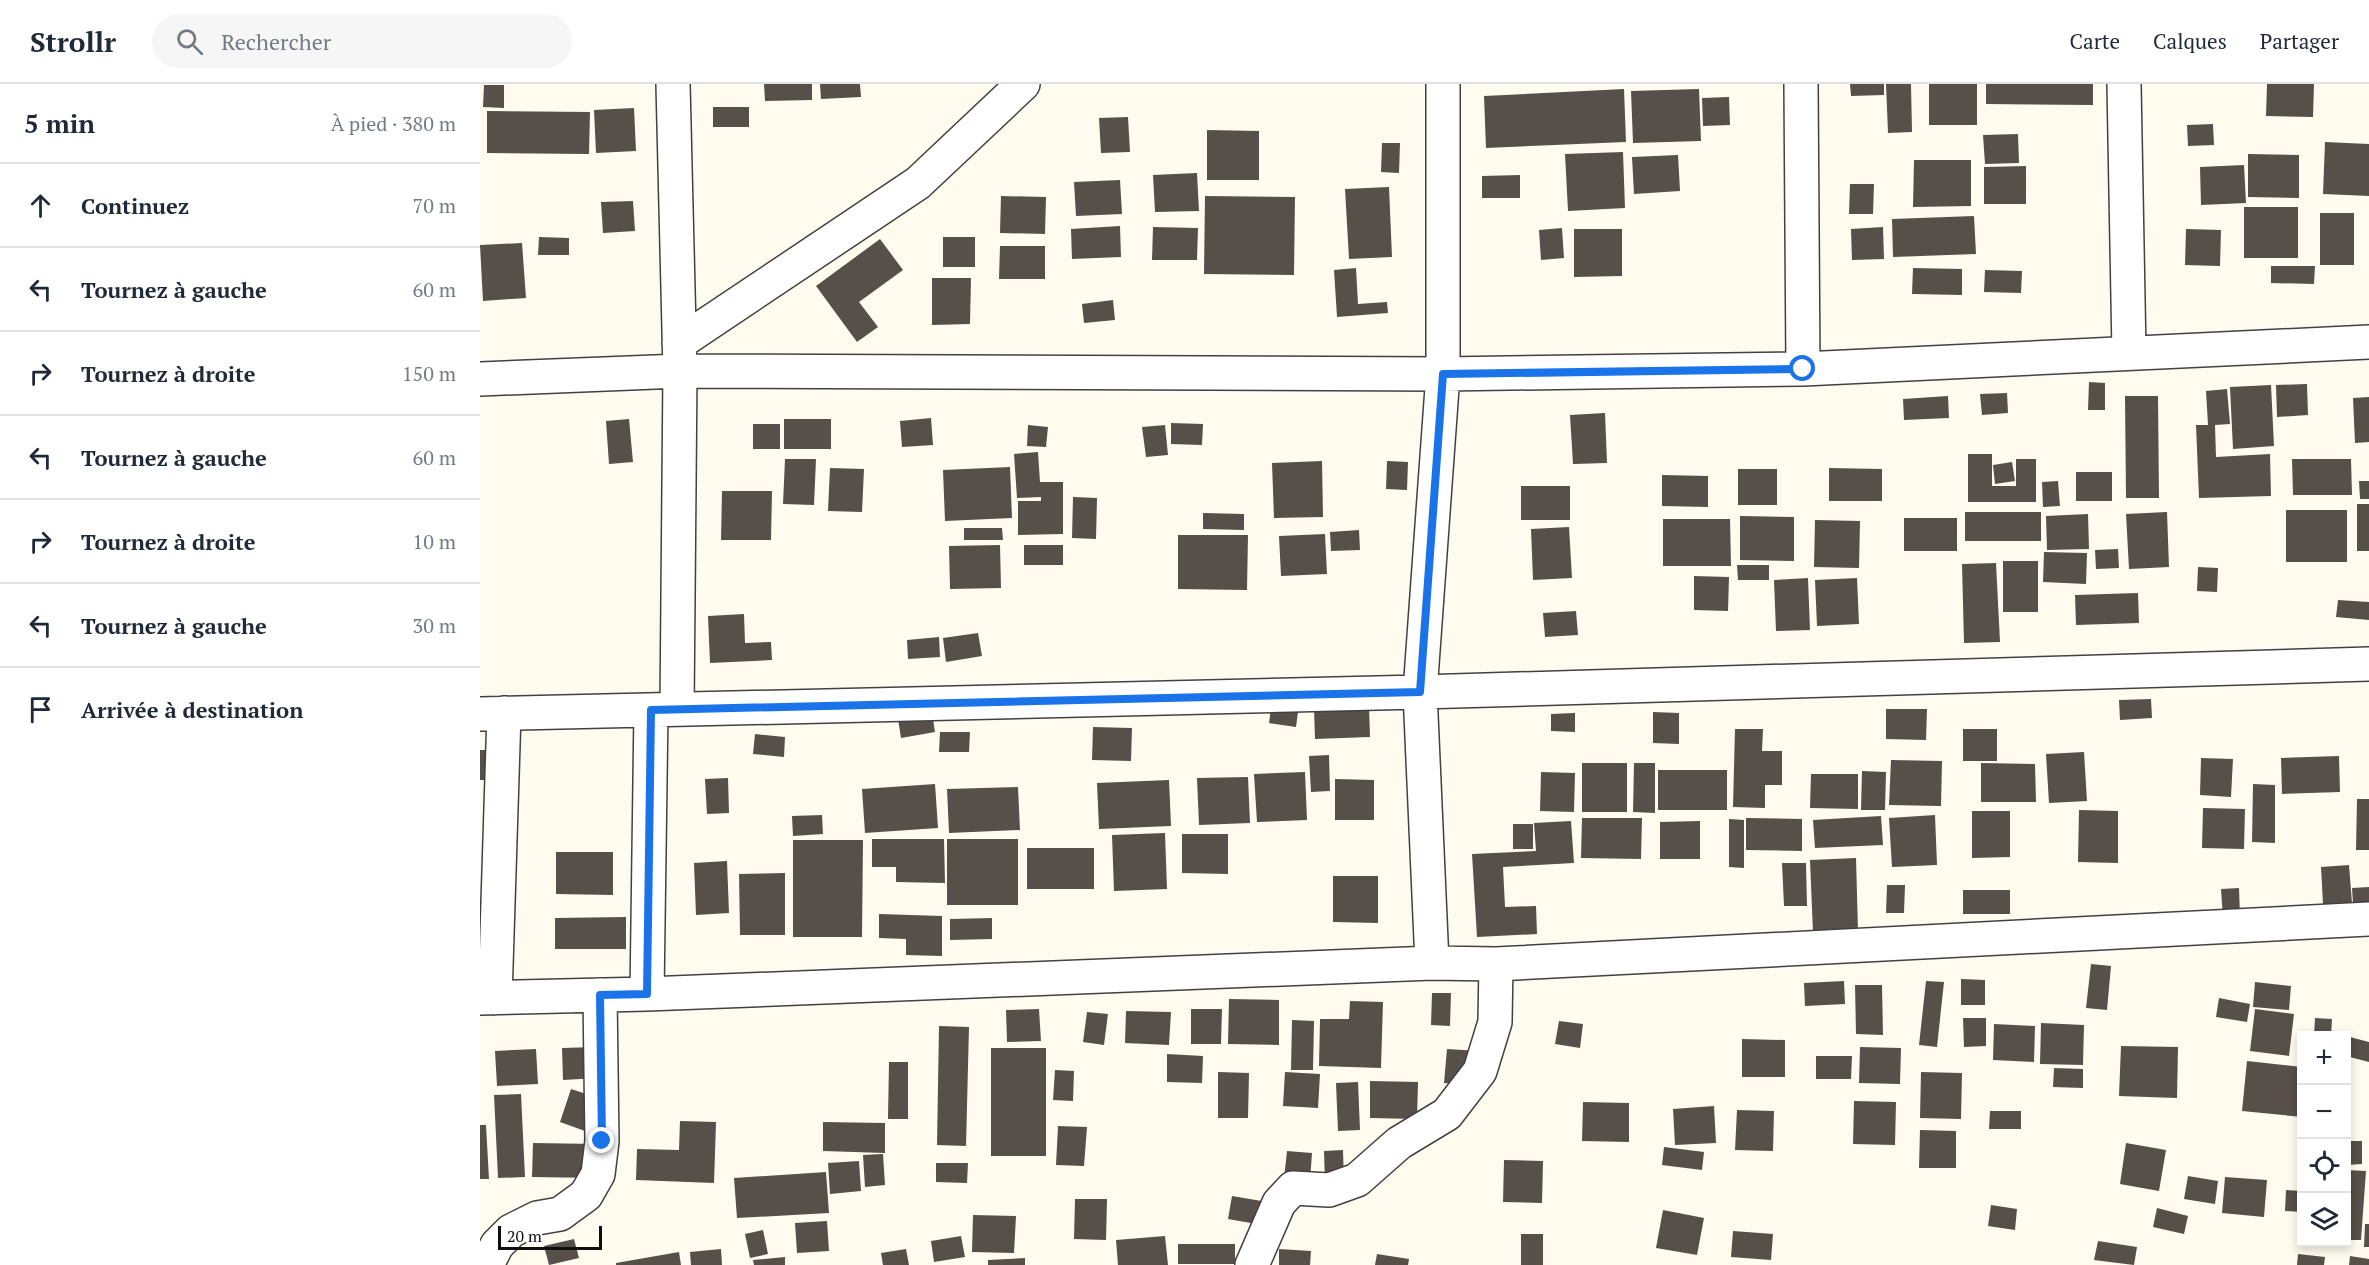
<!DOCTYPE html>
<html lang="fr">
<meta charset="utf-8">
<style>
body{margin:0;font-family:"PT Serif",serif;background:#f6f6f7;color:#1f2937}
.controls{position:absolute;right:18px;bottom:18px;display:grid;overflow:hidden;border-radius:0px;box-shadow:0 3px 9px #0003}
.controls button{width:54px;height:54px;display:grid;place-items:center;padding:0;border:0;border-bottom:2px solid #e0e1e3;background:#fff;color:#1f2937;font:30px sans-serif}
.scale{position:absolute;left:18px;bottom:15px;width:104px;box-sizing:border-box;padding-left:6px;border:3px solid #0e0e0e;border-top:0;font-size:16px;line-height:21px;white-space:nowrap;color:#0e0e0e;-webkit-text-stroke:4px #fff;paint-order:stroke}
.stop{position:absolute;width:18px;height:18px;margin:-14px;border:4px solid #1a73e8;border-radius:50%;background:#fff}
.stop.end{background:#1a73e8;border-color:#fff;box-shadow:0 2px 6px #0008}
.list{margin:0;padding:0;list-style:none}
h2{display:flex;justify-content:space-between;align-items:center;height:78px;margin:0;padding:0 24px;font-size:26px}
h2 small{font-size:20px;font-weight:400;color:#747a83}
.list li{display:grid;grid-template-columns:39px 1fr auto;gap:18px;align-items:center;box-sizing:border-box;height:84px;padding:0 24px;border-top:2px solid #e0e1e3}
.list b{display:block;font-size:22px;white-space:nowrap}
.list em{font-size:20px;font-style:normal;color:#747a83}
.icon{flex:none;width:33px;height:33px;fill:none;stroke:currentColor;stroke-width:2;stroke-linecap:round;stroke-linejoin:round}
.map{position:relative;flex:none;width:1889px;height:1181px;overflow:hidden}
header{display:flex;align-items:center;gap:36px;box-sizing:border-box;height:84px;padding:0 30px;background:#fff;border-bottom:2px solid #e0e1e3}
header strong{font-size:28px}
nav{display:flex;gap:33px;margin-inline-start:auto;font-size:21px}
.search{width:420px;height:54px;background:#f6f6f7;display:flex;align-items:center;gap:15px;box-sizing:border-box;padding:0 21px;border-radius:33px;color:#747a83;font-size:22px}
main{display:flex}
aside{flex:1;background:#fff}
.map>svg:first-child{display:block}
.building{fill:#574f4a}
.lines{fill:none;stroke-linecap:round;stroke-linejoin:round}
.street-casing{stroke:#414141;stroke-width:36}
.street{stroke:#fff;stroke-width:33}
.route{stroke:#1a73e8;stroke-width:8}
</style>
<header>
<strong>Strollr</strong>
<div class="search"><svg class="icon" aria-label="search" viewBox="0 0 24 24"><circle cx="10" cy="10" r="6"/><path d="M15 15l6 6"/></svg>Rechercher</div>
<nav><a>Carte</a><a>Calques</a><a>Partager</a></nav>
</header>
<main>
<aside>
<h2>5 min<small>À pied · 380 m</small></h2>
<ul class="list">
<li><svg class="icon" aria-label="ahead" viewBox="0 0 24 24"><path d="M12 20V5M6 11l6-6 6 6"/></svg><div><b>Continuez</b></div><em>70 m</em></li>
<li><svg class="icon" aria-label="left" viewBox="0 0 24 24"><path d="M17 20v-9H6M10 6l-5 5 5 5"/></svg><div><b>Tournez à gauche</b></div><em>60 m</em></li>
<li><svg class="icon" aria-label="right" viewBox="0 0 24 24"><path d="M7 20v-9h11M14 6l5 5-5 5"/></svg><div><b>Tournez à droite</b></div><em>150 m</em></li>
<li><svg class="icon" aria-label="left" viewBox="0 0 24 24"><path d="M17 20v-9H6M10 6l-5 5 5 5"/></svg><div><b>Tournez à gauche</b></div><em>60 m</em></li>
<li><svg class="icon" aria-label="right" viewBox="0 0 24 24"><path d="M7 20v-9h11M14 6l5 5-5 5"/></svg><div><b>Tournez à droite</b></div><em>10 m</em></li>
<li><svg class="icon" aria-label="left" viewBox="0 0 24 24"><path d="M17 20v-9H6M10 6l-5 5 5 5"/></svg><div><b>Tournez à gauche</b></div><em>30 m</em></li>
<li><svg class="icon" aria-label="arrive" viewBox="0 0 24 24"><path d="M6 21V4h12l-3 4 3 4H6"/></svg><div><b>Arrivée à destination</b></div></li>
</ul>
</aside>
<div class="map">
<svg width="1889" height="1181" viewBox="0 0 1889 1181">
<rect width="100%" height="100%" fill="#fffcef"/>
<path class="building" d="M284,0H332V16L285,17Z
M340,0H380L381,13L341,15Z
M1370,0H1404V11L1371,12Z
M1406,0H1431L1432,48L1408,49Z
M1449,0H1497V41H1449Z
M1506,0H1613V21L1506,20Z
M1787,0H1834L1833,33L1786,32Z
M4,1H24V24L3,23Z
M1144,5L1146,58L1006,64L1004,12Z
M1219,5L1221,57L1153,59L1151,7Z
M1249,13L1250,41L1223,42L1222,14Z
M233,23H269V43H233Z
M154,24L156,67L116,69L114,26Z
M7,27L110,28L109,70L7,69Z
M648,33L650,68L621,69L619,34Z
M1733,40L1734,61L1708,62L1707,41Z
M727,46L779,47V96H727Z
M1538,50L1539,79L1505,80L1503,51Z
M1845,58L1889,60V112L1843,110Z
M902,59H920L919,89L901,88Z
M1143,68L1145,124L1088,127L1085,70Z
M1768,70L1819,71V114L1768,113Z
M1198,71L1200,107L1154,110L1152,73Z
M1434,76H1491V122L1433,123Z
M1764,81L1766,119L1721,121L1720,83Z
M1546,82V120H1504V83Z
M717,89L719,127L675,128L673,91Z
M1040,91V114H1002V92Z
M640,96L642,130L596,132L594,98Z
M1370,100H1394L1393,130H1369Z
M909,103L912,173L869,175L865,105Z
M521,112L566,113L565,150L520,149Z
M725,112L815,113L814,191L724,190Z
M153,117L155,147L123,149L121,118Z
M1764,123H1818V174H1764Z
M1840,129H1874V181H1840Z
M1494,132L1496,170L1413,173L1412,135Z
M640,142L641,173L592,175L591,145Z
M673,143L718,144L717,176H672Z
M1403,143L1404,175L1372,176L1371,145Z
M1082,144L1084,174L1061,176L1059,146Z
M1094,145H1142V192L1094,193Z
M1706,145L1741,146L1740,182L1705,181Z
M59,153L89,154V171H58Z
M463,153H495V183H463Z
M400,155L423,186L379,218L398,243L377,258L336,202Z
M42,159L46,214L3,217L0,161Z
M520,162H565V195H519Z
M1791,182H1835L1834,200L1791,199Z
M876,184L878,220L907,218L908,229L857,233L854,186Z
M1433,184L1482,185V211L1432,210Z
M1505,186L1542,187L1541,209L1504,208Z
M452,194H491L490,240L452,241Z
M633,216L635,236L604,239L602,220Z
M1609,298L1625,299V326H1608Z
M1827,300L1828,331L1797,333L1796,301Z
M1791,301L1794,362L1753,365L1750,303Z
M1747,305L1750,340L1735,341L1736,373L1790,370L1791,412L1719,414L1716,341H1728L1726,307Z
M1527,309L1528,329L1502,331L1500,310Z
M1468,312L1469,334L1424,336L1423,315Z
M1645,312H1678L1679,414H1646Z
M1889,313V358L1875,359L1873,314Z
M1125,329L1127,379L1093,380L1090,331Z
M451,334L453,361L422,363L420,337Z
M149,335L153,378L129,380L126,337Z
M304,335H351V365H304Z
M691,339L723,340L722,361L691,360Z
M273,340H300V365H273Z
M548,341L568,343L566,363L547,362Z
M685,341L688,371L666,373L662,343Z
M558,368L560,398H583V450L538,451V417H561V413L537,414L534,370Z
M1488,370H1512V402H1536V375H1556V418H1488Z
M305,375H336L334,421L303,420Z
M1812,375H1871L1872,411H1813Z
M842,377L843,433L794,434L792,379Z
M907,377L928,378L927,406L906,405Z
M1532,378L1535,397L1515,400L1513,381Z
M530,383L532,434L465,437L463,386Z
M350,384L384,385L382,428L348,427Z
M1349,384L1402,385V417H1349Z
M1258,385H1297V421H1258Z
M1596,388H1632V417H1596Z
M1182,391L1228,392V423L1182,422Z
M1578,397L1580,422L1563,423L1562,398Z
M1879,397H1889V415H1880Z
M1041,402H1090V436H1041Z
M242,407H292L291,456H241Z
M593,413L617,414L616,455L592,454Z
M1877,420H1889V467H1877Z
M1806,426H1867V478H1806Z
M1485,428H1561V457H1485Z
M1687,428L1689,483L1649,485L1646,430Z
M723,429L764,430V446L723,445Z
M1608,430L1609,465L1567,466L1566,432Z
M1260,432L1314,433V477L1260,476Z
M1424,434H1477V467H1424Z
M1183,435H1250L1251,482H1183Z
M1335,436L1380,437L1379,484L1334,483Z
M1089,443L1092,494L1053,496L1051,445Z
M484,444H522L523,456H484Z
M879,446L880,466L851,467L850,448Z
M845,450L847,490L801,492L799,452Z
M698,451H768L767,506L698,505Z
M520,461L521,504L470,505L469,462Z
M544,461H583V481H544Z
M1638,465L1639,484L1616,485L1615,466Z
M1564,468L1607,469L1606,500L1563,498Z
M1523,477H1558V528H1523Z
M1516,479L1520,558L1484,559L1482,480Z
M1257,481H1289V496H1258Z
M1718,483L1738,484L1737,508L1717,507Z
M1214,492L1249,493L1248,527L1214,526Z
M1328,494L1330,546L1296,547L1294,496Z
M1377,494L1379,540L1337,542L1335,496Z
M1658,509L1659,539L1596,541L1595,511Z
M1858,516L1889,518V536L1856,533Z
M1096,527L1098,551L1065,553L1063,529Z
M264,530L265,559L291,558L292,576L230,579L228,532Z
M498,549L502,572L466,578L463,554Z
M459,553L460,573L428,575L427,556Z
M1671,615L1672,634L1640,636L1639,616Z
M889,623L890,653L835,655L834,625Z
M791,624L818,628L816,643L789,639Z
M1406,625H1447L1446,656L1406,655Z
M1173,628L1199,629V660L1173,659Z
M452,629L455,648L421,654L418,635Z
M1095,629V648L1071,647V630Z
M613,643L652,644L651,677L612,676Z
M1255,645H1283L1282,667H1302V701H1285V724L1253,723Z
M1483,645H1517V677H1483Z
M460,648H490L489,668H459Z
M275,650L305,653L304,673L273,670Z
M0,666H11L13,696H0Z
M1604,668L1607,717L1569,719L1566,670Z
M849,671L850,707L831,708L829,672Z
M1859,672L1860,708L1802,710L1801,674Z
M1721,674L1753,675L1751,713L1720,711Z
M1411,676L1462,677L1461,722L1409,721Z
M1102,679H1147V728H1102Z
M1154,679H1175V729L1153,728Z
M1501,679L1555,680L1556,718H1501Z
M1178,686H1247V726H1178Z
M1382,687L1406,688L1405,726H1381Z
M825,688L827,736L777,738L774,690Z
M1061,688L1095,689L1094,728L1060,727Z
M1331,690H1378V725L1330,724Z
M768,693L770,739L719,741L717,694Z
M248,694L249,729L227,730L225,695Z
M855,695L894,696V736H855Z
M689,696L691,742L619,745L617,699Z
M455,700L458,744L385,749L382,705Z
M1773,700L1795,701V759L1772,758Z
M538,703L540,746L469,749L467,705Z
M1877,715H1889V766H1876Z
M1723,724L1765,725L1764,765L1722,764Z
M1599,726L1638,727V779L1598,778Z
M1492,727H1530V773L1492,774Z
M342,731L343,750L313,752L312,732Z
M1455,731L1457,781L1412,783L1409,734Z
M1401,732L1403,761L1335,764L1333,736Z
M1102,734H1162L1161,775L1101,774Z
M1266,734L1322,735V767L1266,766Z
M1249,735L1264,736V784L1249,783Z
M1091,737L1094,779L1023,783L1025,823L1056,822L1057,850L997,853L992,770L1056,767L1054,739Z
M1220,737V775H1180V738Z
M1033,740H1053V765H1033Z
M685,749L687,805L634,807L632,751Z
M702,750H748V790L702,789Z
M392,755H464L465,799L416,798V783H392Z
M467,755H538V821H467Z
M313,756H383L382,853H313Z
M547,764H614V805H547Z
M76,768H133V811L76,810Z
M1376,774L1378,847L1333,849L1330,776Z
M247,777L249,829L216,831L214,779Z
M1302,779H1326L1327,822H1304Z
M1869,781L1872,819L1843,820L1841,783Z
M305,789V851H260L259,790Z
M853,792H898V839L853,838Z
M1407,801H1425L1424,829H1406Z
M1889,803V820H1873L1872,804Z
M1759,804L1760,833L1743,834L1741,805Z
M1483,806H1530V830H1483Z
M399,830L462,832V872L426,871V855L399,854Z
M146,833V865H75V834Z
M512,834V855L470,856V835Z
M1611,880L1631,882L1627,926L1606,924Z
M1481,895L1505,896V921H1481Z
M1364,897L1365,920L1325,922L1324,899Z
M1446,897L1464,898L1457,963L1439,961Z
M1775,898L1811,902L1809,926L1773,923Z
M1375,901H1402L1403,951L1376,950Z
M952,909H971L970,942L951,941Z
M1739,914L1770,920L1767,938L1736,933Z
M749,915L799,916V961L748,960Z
M870,917L903,918L901,984L839,982L840,935H869Z
M559,925L561,957L527,958L526,926Z
M711,925H742L741,960H711Z
M1775,925L1814,930L1809,972L1770,967Z
M646,927L691,928L689,961L645,959Z
M607,928L628,930L624,961L603,958Z
M1483,934H1506V962L1484,963Z
M1835,934L1852,935L1851,952H1834Z
M812,936L834,937L833,986H811Z
M1079,937L1103,940L1100,964L1075,960Z
M1561,939L1604,941L1603,981L1560,980Z
M1514,940L1555,942L1554,978L1513,976Z
M459,942L489,943L486,1062L457,1061Z
M1866,952L1889,958V978L1866,972Z
M1262,955L1305,956V993H1262Z
M1641,962L1698,963L1697,1014L1639,1012Z
M116,963L118,994L83,996L82,964Z
M1380,963L1421,964L1420,1000L1379,999Z
M511,964H566V1072H511Z
M56,965L58,1000L17,1002L15,967Z
M967,965L1000,967L998,1002L964,999Z
M687,970L723,972L722,999L687,998Z
M1336,972H1372L1371,995H1336Z
M1767,977L1822,983V1033L1762,1027Z
M409,978H428V1035H408Z
M1574,984L1603,985V1004L1573,1003Z
M575,986L594,987L593,1017L573,1016Z
M738,988L769,989L768,1034H738Z
M805,988L840,990L838,1024L803,1022Z
M1441,988L1482,989L1481,1035L1440,1034Z
M890,997L938,998L937,1035L890,1034Z
M878,998L880,1046L858,1047L856,999Z
M91,1005L128,1017L116,1051L80,1038Z
M41,1010L45,1093L18,1094L14,1011Z
M1374,1017L1416,1018L1415,1061L1373,1060Z
M1103,1018L1149,1019V1058L1102,1057Z
M1234,1022L1236,1059L1195,1061L1193,1025Z
M1257,1026L1294,1027L1293,1067L1255,1066Z
M1510,1027H1541V1045H1509Z
M200,1037L236,1038L234,1099L156,1096L157,1065L199,1066Z
M343,1038L405,1039V1069L343,1067Z
M0,1041H6L9,1095H0Z
M578,1042L607,1043L604,1082L576,1081Z
M1440,1046L1476,1047V1084H1439Z
M1866,1057H1882V1080L1866,1081Z
M53,1059L118,1060V1094L52,1093Z
M1646,1059L1686,1066L1679,1107L1640,1100Z
M1184,1063L1224,1068L1222,1086L1182,1081Z
M863,1066L864,1099L845,1100L844,1067Z
M807,1067L832,1069L830,1097L804,1095Z
M403,1070L405,1101L385,1103L383,1071Z
M1024,1076L1063,1077L1062,1119L1023,1118Z
M379,1077L381,1107L350,1110L348,1079Z
M456,1079H488L487,1099L456,1098Z
M1866,1086L1886,1087L1881,1156H1866Z
M346,1088L349,1129L257,1134L254,1094Z
M1708,1092L1738,1097L1735,1120L1704,1115Z
M1745,1093L1787,1096L1784,1133L1742,1129Z
M1806,1106L1822,1107V1128L1805,1127Z
M752,1112L793,1119L788,1142L748,1135Z
M595,1115H627L626,1156L594,1155Z
M1511,1121L1537,1125L1535,1146L1508,1142Z
M1677,1124L1708,1132L1704,1150L1673,1143Z
M1183,1126L1224,1134L1217,1171L1176,1164Z
M493,1131L536,1132L534,1169L492,1168Z
M347,1137L349,1167L317,1169L315,1139Z
M1885,1140H1889V1163H1884Z
M283,1146L288,1170L270,1174L265,1150Z
M1253,1147L1293,1150L1291,1176L1251,1173Z
M1041,1150H1063V1181H1041Z
M481,1152L485,1173L454,1178L451,1157Z
M685,1152L688,1181H638L636,1156Z
M94,1155L99,1174L69,1181L64,1162Z
M1618,1157L1657,1163L1654,1181L1614,1176Z
M698,1160H755V1180H698Z
M241,1165L242,1181H211L210,1168Z
M426,1165L429,1181H403L401,1169Z
M799,1165L831,1167L830,1181H799Z
M199,1168L201,1181H136V1179Z
M897,1170L929,1175L928,1181H895Z
M1818,1170L1845,1173L1844,1181H1817Z
M1870,1172L1889,1175V1181H1869Z
M305,1173V1181H274L273,1176Z
M545,1174V1181H508V1176Z"/>
<g class="lines">
<g class="street-casing">
<path id="street" d="M193,0L200,287L197,625
M1321,0L1323,285
M1644,0L1649,269
M199,259L438,99L543,0
M0,295L200,287L963,290V0
M0,630L940,608L1889,580
M952,879L940,608L963,290L1323,285L1889,258
M167,910L171,626
M0,914L167,910L952,879L1016,880L1889,835
M15,914L24,629
M7,1181L17,1161L31,1147L57,1134L80,1130L106,1111L118,1090L122,1057L120,911
M772,1181L799,1119L813,1104L849,1106L877,1096L919,1059L967,1030L1000,987L1015,938L1016,880"/>
</g>
<use href="#street" class="street"/>
</g>
<g class="lines">
<path class="route" d="M122,1057L120,911L167,910L171,626L940,608L963,290L1323,285"/>
</g>
</svg>
<div class="controls">
<button>+</button>
<button>−</button>
<button><svg class="icon" aria-label="locate" viewBox="0 0 24 24"><circle cx="12" cy="12" r="6"/><path d="M12 2v4M12 18v4M2 12h4M18 12h4"/></svg></button>
<button><svg class="icon" aria-label="layers" viewBox="0 0 24 24"><path d="M12 4l9 5-9 5-9-5zM3 14l9 5 9-5"/></svg></button>
</div>
<div class="scale">20 m</div>
<div class="stop" style="left:1323px;top:285px"></div>
<div class="stop end" style="left:122px;top:1057px"></div>
</div>
</main>
